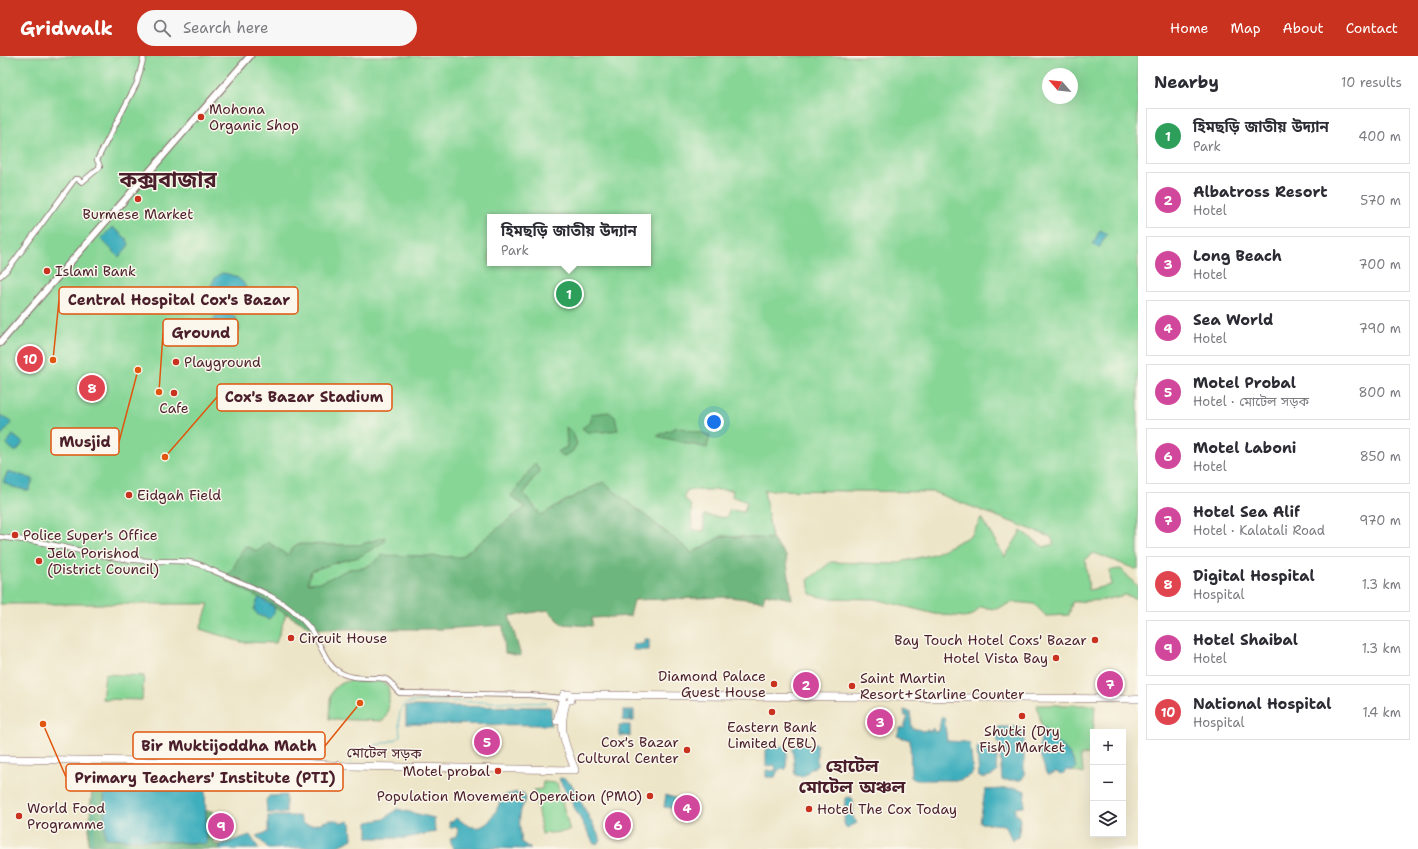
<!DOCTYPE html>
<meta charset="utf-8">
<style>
body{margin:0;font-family:"Shantell Sans","Noto Sans Bengali",sans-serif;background:#f7f7f7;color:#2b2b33}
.controls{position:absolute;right:12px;bottom:12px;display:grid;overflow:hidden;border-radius:0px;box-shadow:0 4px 16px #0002}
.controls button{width:36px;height:36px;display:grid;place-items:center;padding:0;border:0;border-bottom:1px solid #e1e1e2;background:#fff;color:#2b2b33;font:20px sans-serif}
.compass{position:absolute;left:1042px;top:12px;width:36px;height:36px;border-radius:50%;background:#fff;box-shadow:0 4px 16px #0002;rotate:298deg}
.you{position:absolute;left:714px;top:366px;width:14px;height:14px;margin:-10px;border:3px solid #fff;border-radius:50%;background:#1a73e8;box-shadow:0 0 0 6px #1a73e833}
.badge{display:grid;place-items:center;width:26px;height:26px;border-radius:50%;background:#c8321e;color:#fff;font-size:13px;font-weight:700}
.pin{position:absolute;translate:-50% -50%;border:2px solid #fff;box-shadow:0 1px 4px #0006}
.popup{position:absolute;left:487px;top:158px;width:164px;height:52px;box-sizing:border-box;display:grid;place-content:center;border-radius:0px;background:#fff;filter:drop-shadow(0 1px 3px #0005);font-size:13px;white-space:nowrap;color:#7c7c81}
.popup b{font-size:15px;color:#2b2b33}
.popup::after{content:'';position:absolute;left:50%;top:100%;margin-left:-8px;border:8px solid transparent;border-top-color:#fff}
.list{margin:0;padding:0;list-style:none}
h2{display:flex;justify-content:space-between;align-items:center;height:52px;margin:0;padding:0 16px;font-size:17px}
h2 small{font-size:13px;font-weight:400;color:#7c7c81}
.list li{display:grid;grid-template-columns:26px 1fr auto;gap:12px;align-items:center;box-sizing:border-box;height:56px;margin:0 8px 8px;padding:0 8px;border:1px solid #e1e1e2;border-radius:0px}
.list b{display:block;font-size:15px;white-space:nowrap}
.list p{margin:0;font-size:13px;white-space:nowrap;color:#7c7c81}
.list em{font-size:13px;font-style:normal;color:#7c7c81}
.icon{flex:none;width:22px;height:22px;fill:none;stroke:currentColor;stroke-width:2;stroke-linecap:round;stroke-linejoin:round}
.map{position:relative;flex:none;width:1138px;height:793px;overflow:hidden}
header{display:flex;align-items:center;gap:24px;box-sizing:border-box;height:56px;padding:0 20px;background:#c8321e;color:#fff}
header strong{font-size:19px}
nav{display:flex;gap:22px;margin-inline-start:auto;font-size:14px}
.search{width:280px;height:36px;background:#f7f7f7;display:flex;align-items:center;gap:10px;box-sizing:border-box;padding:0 14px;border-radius:22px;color:#7c7c81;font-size:15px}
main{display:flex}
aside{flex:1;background:#fff}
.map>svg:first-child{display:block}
.green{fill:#87d696;stroke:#687a60;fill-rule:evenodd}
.forest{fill:#6db77f;stroke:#5c6b55}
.water{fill:#40afbd;stroke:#456774}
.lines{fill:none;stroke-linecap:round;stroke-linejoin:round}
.stream{stroke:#40afbd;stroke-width:1}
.minor-casing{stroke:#836462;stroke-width:6}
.major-casing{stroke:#836462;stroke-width:8}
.highway-casing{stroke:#836462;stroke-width:8}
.minor{stroke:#fff;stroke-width:4.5}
.major{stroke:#fff;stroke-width:6}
.highway{stroke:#fff;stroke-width:7}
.poi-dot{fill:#c8321e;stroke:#fbf7ec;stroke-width:1.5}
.labels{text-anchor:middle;stroke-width:3;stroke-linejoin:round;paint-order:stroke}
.poi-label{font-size:14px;fill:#4a1f2b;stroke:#fbf7ec;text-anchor:start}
.street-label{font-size:14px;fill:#4a1f2b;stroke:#fbf7ec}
.district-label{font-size:18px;font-weight:bold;fill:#4a1f2b;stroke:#fbf7ec}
.town-label{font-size:22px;font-weight:bold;fill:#4a1f2b;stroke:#fbf7ec}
.leader{fill:none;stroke:#e0560e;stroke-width:1.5}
.callout-dot{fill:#e0560e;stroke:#fbf7ec;stroke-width:1.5}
.callout{fill:#fbf7ec;stroke:#e0560e;stroke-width:1.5}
.callout-label{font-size:15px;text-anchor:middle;font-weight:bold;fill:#4a1f2b}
</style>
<header>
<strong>Gridwalk</strong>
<div class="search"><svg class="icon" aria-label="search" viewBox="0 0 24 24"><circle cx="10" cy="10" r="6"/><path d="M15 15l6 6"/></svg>Search here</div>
<nav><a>Home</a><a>Map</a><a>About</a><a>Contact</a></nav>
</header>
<main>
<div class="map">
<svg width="1138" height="793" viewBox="0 0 1138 793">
<rect width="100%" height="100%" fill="#fbf7ec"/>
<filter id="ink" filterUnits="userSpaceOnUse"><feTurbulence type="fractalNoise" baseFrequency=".025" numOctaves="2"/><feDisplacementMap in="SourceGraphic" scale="8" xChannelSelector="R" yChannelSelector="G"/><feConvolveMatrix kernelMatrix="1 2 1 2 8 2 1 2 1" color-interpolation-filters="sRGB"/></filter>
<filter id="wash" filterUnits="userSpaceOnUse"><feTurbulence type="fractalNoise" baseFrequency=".012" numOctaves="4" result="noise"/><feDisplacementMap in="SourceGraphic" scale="16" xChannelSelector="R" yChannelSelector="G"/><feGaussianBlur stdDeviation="0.9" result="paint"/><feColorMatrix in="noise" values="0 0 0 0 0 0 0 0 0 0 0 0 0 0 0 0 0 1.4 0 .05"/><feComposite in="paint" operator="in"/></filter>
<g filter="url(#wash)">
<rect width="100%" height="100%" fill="#ede5c7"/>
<path class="green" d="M0,0H1138V514L1094,497L1085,504L1089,534L1111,529L1110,514L1121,513L1138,531V543L1125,539L1104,544L1072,546L1069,559L1046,560L1034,548L1013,546L996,553L980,551L973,559L964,561L935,558L875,543L825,542L810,538L808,524L831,506L892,508L934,498L972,479L981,462L1005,501L1021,475L1044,491L1054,488L1051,481L933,436L764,434L772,483L722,480L692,497L638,454L475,542L272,549L286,558L276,587L241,586L200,573L209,548H0ZM1048,18H1072V42H1048ZM490,161H648V207H490ZM687,434H733L732,440L747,446L744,456L730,454L726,462L704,459V475L692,474L691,450L684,441Z
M105,618L144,620L142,644L102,643Z
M357,623L380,624L388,630C390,641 390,655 383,665L329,663C331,636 327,629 357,623Z
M1037,649H1095L1092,697L1080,700L1084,718L1073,715L1076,712L1048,677L1047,674L1043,671L1042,672Z
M543,726L557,727L570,775L542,778L534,734L542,733Z"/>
<path class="forest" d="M609,356L615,361L618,374L603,376H587L582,372L591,366V358Z
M566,371L573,377L577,388L572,396L564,400L557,396L567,391Z
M677,371L710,379L707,392L657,380Z
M535,407L540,416L532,424L524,438L541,459L565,445L603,426L692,497L722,480L772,483L786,500L792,543L765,538L763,545L729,541L634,544L630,560L592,562V570L562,568L548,554L509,560L521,600L505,597L503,569L441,573H312L260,542L226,525L245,490L258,495L268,486L287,499L297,488L359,489L385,481L384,486L359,501L338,506L311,515L308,527L322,526L349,513L363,512L375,506L382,499L461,501L525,451L511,440Z
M210,717L211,730L205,732L104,731L105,782L207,788L206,755H213L214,788L220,789V793H133L88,788L93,718Z"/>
<path class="water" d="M112,171L127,183L129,189L119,201L101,183Z
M1100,174L1107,178L1099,192L1093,188Z
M222,217C240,219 255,231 241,249C239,252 234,254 230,255C219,251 213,244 210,232L215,222Z
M218,258H228L236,262L240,274C234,284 228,288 217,291L212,277L211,266Z
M0,359L12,366L0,381Z
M13,379L23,387L16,396L6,388Z
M8,415L33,423L29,435L13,431L3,426Z
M260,542L272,549L275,553L273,559L269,563L258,559L254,554L258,543Z
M644,583H649V594H633V588H644Z
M406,650L551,651V669L406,668Z
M623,654H627V661V654H634V665H631V656L630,665L623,664Z
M904,654L910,656L912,671L913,673H918L922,675L927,674L931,676V674L933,672L934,676L939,675L941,661H944L947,685L966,686L970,688L973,716L971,719L960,724H915L911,721L910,684L897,680L900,672H904L908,660H905Z
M619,669H630V680H623V677V680H620Z
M998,671H1020L1021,674H1024V720L1021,724H1002L999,686H997Z
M1043,671L1045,672C1055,688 1070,690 1076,712L1073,715L1067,714L1062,718L1056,716L1049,719L1046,717L1039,695L1042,672Z
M792,688H817V710L812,712L803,721L795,719Z
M782,690L789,694L787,697L786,713L778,714L775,721H766V714L775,715L776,711L773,709L766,711V693Z
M978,690C999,690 998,693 996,712L998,715C993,720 986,722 979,721L977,694Z
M560,722L565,723L572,729L601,784L598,787L594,788L559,723Z
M104,731L205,732L207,788L105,782Z
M1017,732L1025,735L1024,751L1015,752V758L1020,760L1019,781L1012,784L1005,769L980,767L985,734Z
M518,736L523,737C529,745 523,747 521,754C520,759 519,765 520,770C520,776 522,780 521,786L531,793L498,792L453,793L450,783L456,780L458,775L457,772L455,771L450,772L449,766H452L456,762C461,764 463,767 467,769C487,779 497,755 502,740Z
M286,739V757H267L266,744L269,740Z
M666,739L678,743L677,753L664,751Z
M849,741L852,742L853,744V761L857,767L847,772L845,770L844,767L845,742Z
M397,753L434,762L435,776L406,782H368V766L384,763Z
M268,760H299L303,768C305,768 307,769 310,769C321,769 332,759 342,767L349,765L351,767L352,783L345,787L330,793L315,791L269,793L256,780L268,776Z
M250,779L259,793H220V789Z"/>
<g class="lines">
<path class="stream" d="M351,708V701L358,695L397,683L400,680C397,647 400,645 433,645L546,647
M216,713L350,715V713
M91,793L97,722L99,718L102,716L113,717L122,712L210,713"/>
</g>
</g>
<g filter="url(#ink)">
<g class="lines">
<g class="minor-casing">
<path id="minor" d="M0,220L9,212L75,123H78L82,126L100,111L99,108L97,104L137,27L144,0
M0,481C13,483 26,484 39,486C76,493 112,504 150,505C170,506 192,502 209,513C243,528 284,540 308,570C318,581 325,606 335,613C346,622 360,622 373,622C377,622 381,622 385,623C392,625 394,634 400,637L529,639L562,642"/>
</g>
<g class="major-casing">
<path id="major" d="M0,287L250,0"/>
</g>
<g class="highway-casing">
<path id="highway" d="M571,639L1138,643
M557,665L563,640L564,638H569L571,639V644
M0,703L299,707L348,710L575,714C565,687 558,676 566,647"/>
</g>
<use href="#minor" class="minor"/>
<use href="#major" class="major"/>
<use href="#highway" class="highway"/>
</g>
</g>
<g class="poi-dot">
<circle cx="201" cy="61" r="4"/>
<circle cx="138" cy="143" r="4"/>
<circle cx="47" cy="215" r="4"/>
<circle cx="176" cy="306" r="4"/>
<circle cx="174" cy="337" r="4"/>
<circle cx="129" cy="439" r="4"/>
<circle cx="15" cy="479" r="4"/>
<circle cx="39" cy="505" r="4"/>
<circle cx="291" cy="582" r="4"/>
<circle cx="1095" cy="584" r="4"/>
<circle cx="1056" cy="602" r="4"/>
<circle cx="774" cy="628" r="4"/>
<circle cx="852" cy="630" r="4"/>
<circle cx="772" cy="656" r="4"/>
<circle cx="1022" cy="660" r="4"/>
<circle cx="687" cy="694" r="4"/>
<circle cx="498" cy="715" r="4"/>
<circle cx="650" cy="740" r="4"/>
<circle cx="809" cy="753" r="4"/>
<circle cx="19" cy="760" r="4"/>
</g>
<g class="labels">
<g class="poi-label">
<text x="209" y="58">Mohona<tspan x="209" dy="16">Organic Shop</tspan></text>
<text x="138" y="163" text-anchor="middle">Burmese Market</text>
<text x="55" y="220">Islami Bank</text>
<text x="184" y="311">Playground</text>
<text x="174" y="357" text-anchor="middle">Cafe</text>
<text x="137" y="444">Eidgah Field</text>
<text x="23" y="484">Police Super's Office</text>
<text x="47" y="502">Jela Porishod<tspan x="47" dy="16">(District Council)</tspan></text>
<text x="299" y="587">Circuit House</text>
<text x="1087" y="589" text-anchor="end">Bay Touch Hotel Coxs' Bazar</text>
<text x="1048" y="607" text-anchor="end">Hotel Vista Bay</text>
<text x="766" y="625" text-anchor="end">Diamond Palace<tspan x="766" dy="16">Guest House</tspan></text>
<text x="860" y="627">Saint Martin<tspan x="860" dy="16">Resort+Starline Counter</tspan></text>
<text x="772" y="676" text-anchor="middle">Eastern Bank<tspan x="772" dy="16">Limited (EBL)</tspan></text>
<text x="1022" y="680" text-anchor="middle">Shutki (Dry<tspan x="1022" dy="16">Fish) Market</tspan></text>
<text x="679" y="691" text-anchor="end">Cox's Bazar<tspan x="679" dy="16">Cultural Center</tspan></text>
<text x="490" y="720" text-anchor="end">Motel probal</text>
<text x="642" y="745" text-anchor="end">Population Movement Operation (PMO)</text>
<text x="27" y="757">World Food<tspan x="27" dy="16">Programme</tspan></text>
<text x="817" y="758">Hotel The Cox Today</text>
</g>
<g class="street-label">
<text transform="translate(384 697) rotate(1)" y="5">মোটেল সড়ক</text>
</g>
<g class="district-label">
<text x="852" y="716">হোটেল<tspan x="852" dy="21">মোটেল অঞ্চল</tspan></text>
</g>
<g class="town-label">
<text x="168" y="131">কক্সবাজার</text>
</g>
</g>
<path class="leader" d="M53 304L59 244M159 336L163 277M165 401L217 341M138 314L119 386M360 647L325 690M43 668L66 721"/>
<g class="callout-dot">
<circle cx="53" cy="304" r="4"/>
<circle cx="159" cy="336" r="4"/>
<circle cx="165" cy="401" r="4"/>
<circle cx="138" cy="314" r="4"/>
<circle cx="360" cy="647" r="4"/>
<circle cx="43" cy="668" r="4"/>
</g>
<g class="callout">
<rect x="59" y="231" width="239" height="27" rx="4"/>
<rect x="163" y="263" width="75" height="27" rx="4"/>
<rect x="217" y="328" width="175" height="27" rx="4"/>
<rect x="51" y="372" width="68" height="27" rx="4"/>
<rect x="133" y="676" width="192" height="27" rx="4"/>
<rect x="66" y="708" width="277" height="27" rx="4"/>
</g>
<g class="callout-label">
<text x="179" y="249">Central Hospital Cox's Bazar</text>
<text x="201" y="282">Ground</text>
<text x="304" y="346">Cox's Bazar Stadium</text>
<text x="85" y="391">Musjid</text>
<text x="229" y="695">Bir Muktijoddha Math</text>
<text x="205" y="727">Primary Teachers' Institute (PTI)</text>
</g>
</svg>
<div class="controls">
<button>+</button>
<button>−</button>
<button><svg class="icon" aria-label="layers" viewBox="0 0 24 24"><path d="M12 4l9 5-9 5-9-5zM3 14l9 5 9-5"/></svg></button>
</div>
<svg class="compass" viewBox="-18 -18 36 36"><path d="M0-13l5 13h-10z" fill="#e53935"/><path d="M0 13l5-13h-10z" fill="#7c7c81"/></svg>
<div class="you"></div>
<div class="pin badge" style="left:569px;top:238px;background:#2e9e5b">1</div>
<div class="popup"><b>হিমছড়ি জাতীয় উদ্যান</b>Park</div>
<div class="pin badge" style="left:806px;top:629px;background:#d1479c">2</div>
<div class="pin badge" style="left:880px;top:666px;background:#d1479c">3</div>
<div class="pin badge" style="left:687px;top:752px;background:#d1479c">4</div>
<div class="pin badge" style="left:487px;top:686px;background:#d1479c">5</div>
<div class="pin badge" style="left:618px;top:769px;background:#d1479c">6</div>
<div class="pin badge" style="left:1110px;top:628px;background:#d1479c">7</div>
<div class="pin badge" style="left:92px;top:332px;background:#e0444e">8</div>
<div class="pin badge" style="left:221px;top:770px;background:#d1479c">9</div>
<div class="pin badge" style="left:30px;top:303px;background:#e0444e">10</div>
</div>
<aside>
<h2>Nearby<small>10 results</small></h2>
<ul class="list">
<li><span class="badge" style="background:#2e9e5b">1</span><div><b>হিমছড়ি জাতীয় উদ্যান</b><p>Park</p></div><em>400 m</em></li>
<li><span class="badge" style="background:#d1479c">2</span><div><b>Albatross Resort</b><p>Hotel</p></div><em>570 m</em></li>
<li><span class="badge" style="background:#d1479c">3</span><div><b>Long Beach</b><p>Hotel</p></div><em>700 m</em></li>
<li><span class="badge" style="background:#d1479c">4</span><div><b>Sea World</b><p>Hotel</p></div><em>790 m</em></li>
<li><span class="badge" style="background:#d1479c">5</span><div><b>Motel Probal</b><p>Hotel · মোটেল সড়ক</p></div><em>800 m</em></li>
<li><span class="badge" style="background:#d1479c">6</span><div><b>Motel Laboni</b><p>Hotel</p></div><em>850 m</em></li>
<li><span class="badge" style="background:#d1479c">7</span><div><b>Hotel Sea Alif</b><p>Hotel · Kalatali Road</p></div><em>970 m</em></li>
<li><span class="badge" style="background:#e0444e">8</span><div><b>Digital Hospital</b><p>Hospital</p></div><em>1.3 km</em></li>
<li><span class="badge" style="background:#d1479c">9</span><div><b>Hotel Shaibal</b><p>Hotel</p></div><em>1.3 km</em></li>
<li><span class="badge" style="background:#e0444e">10</span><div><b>National Hospital</b><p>Hospital</p></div><em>1.4 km</em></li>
</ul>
</aside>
</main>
